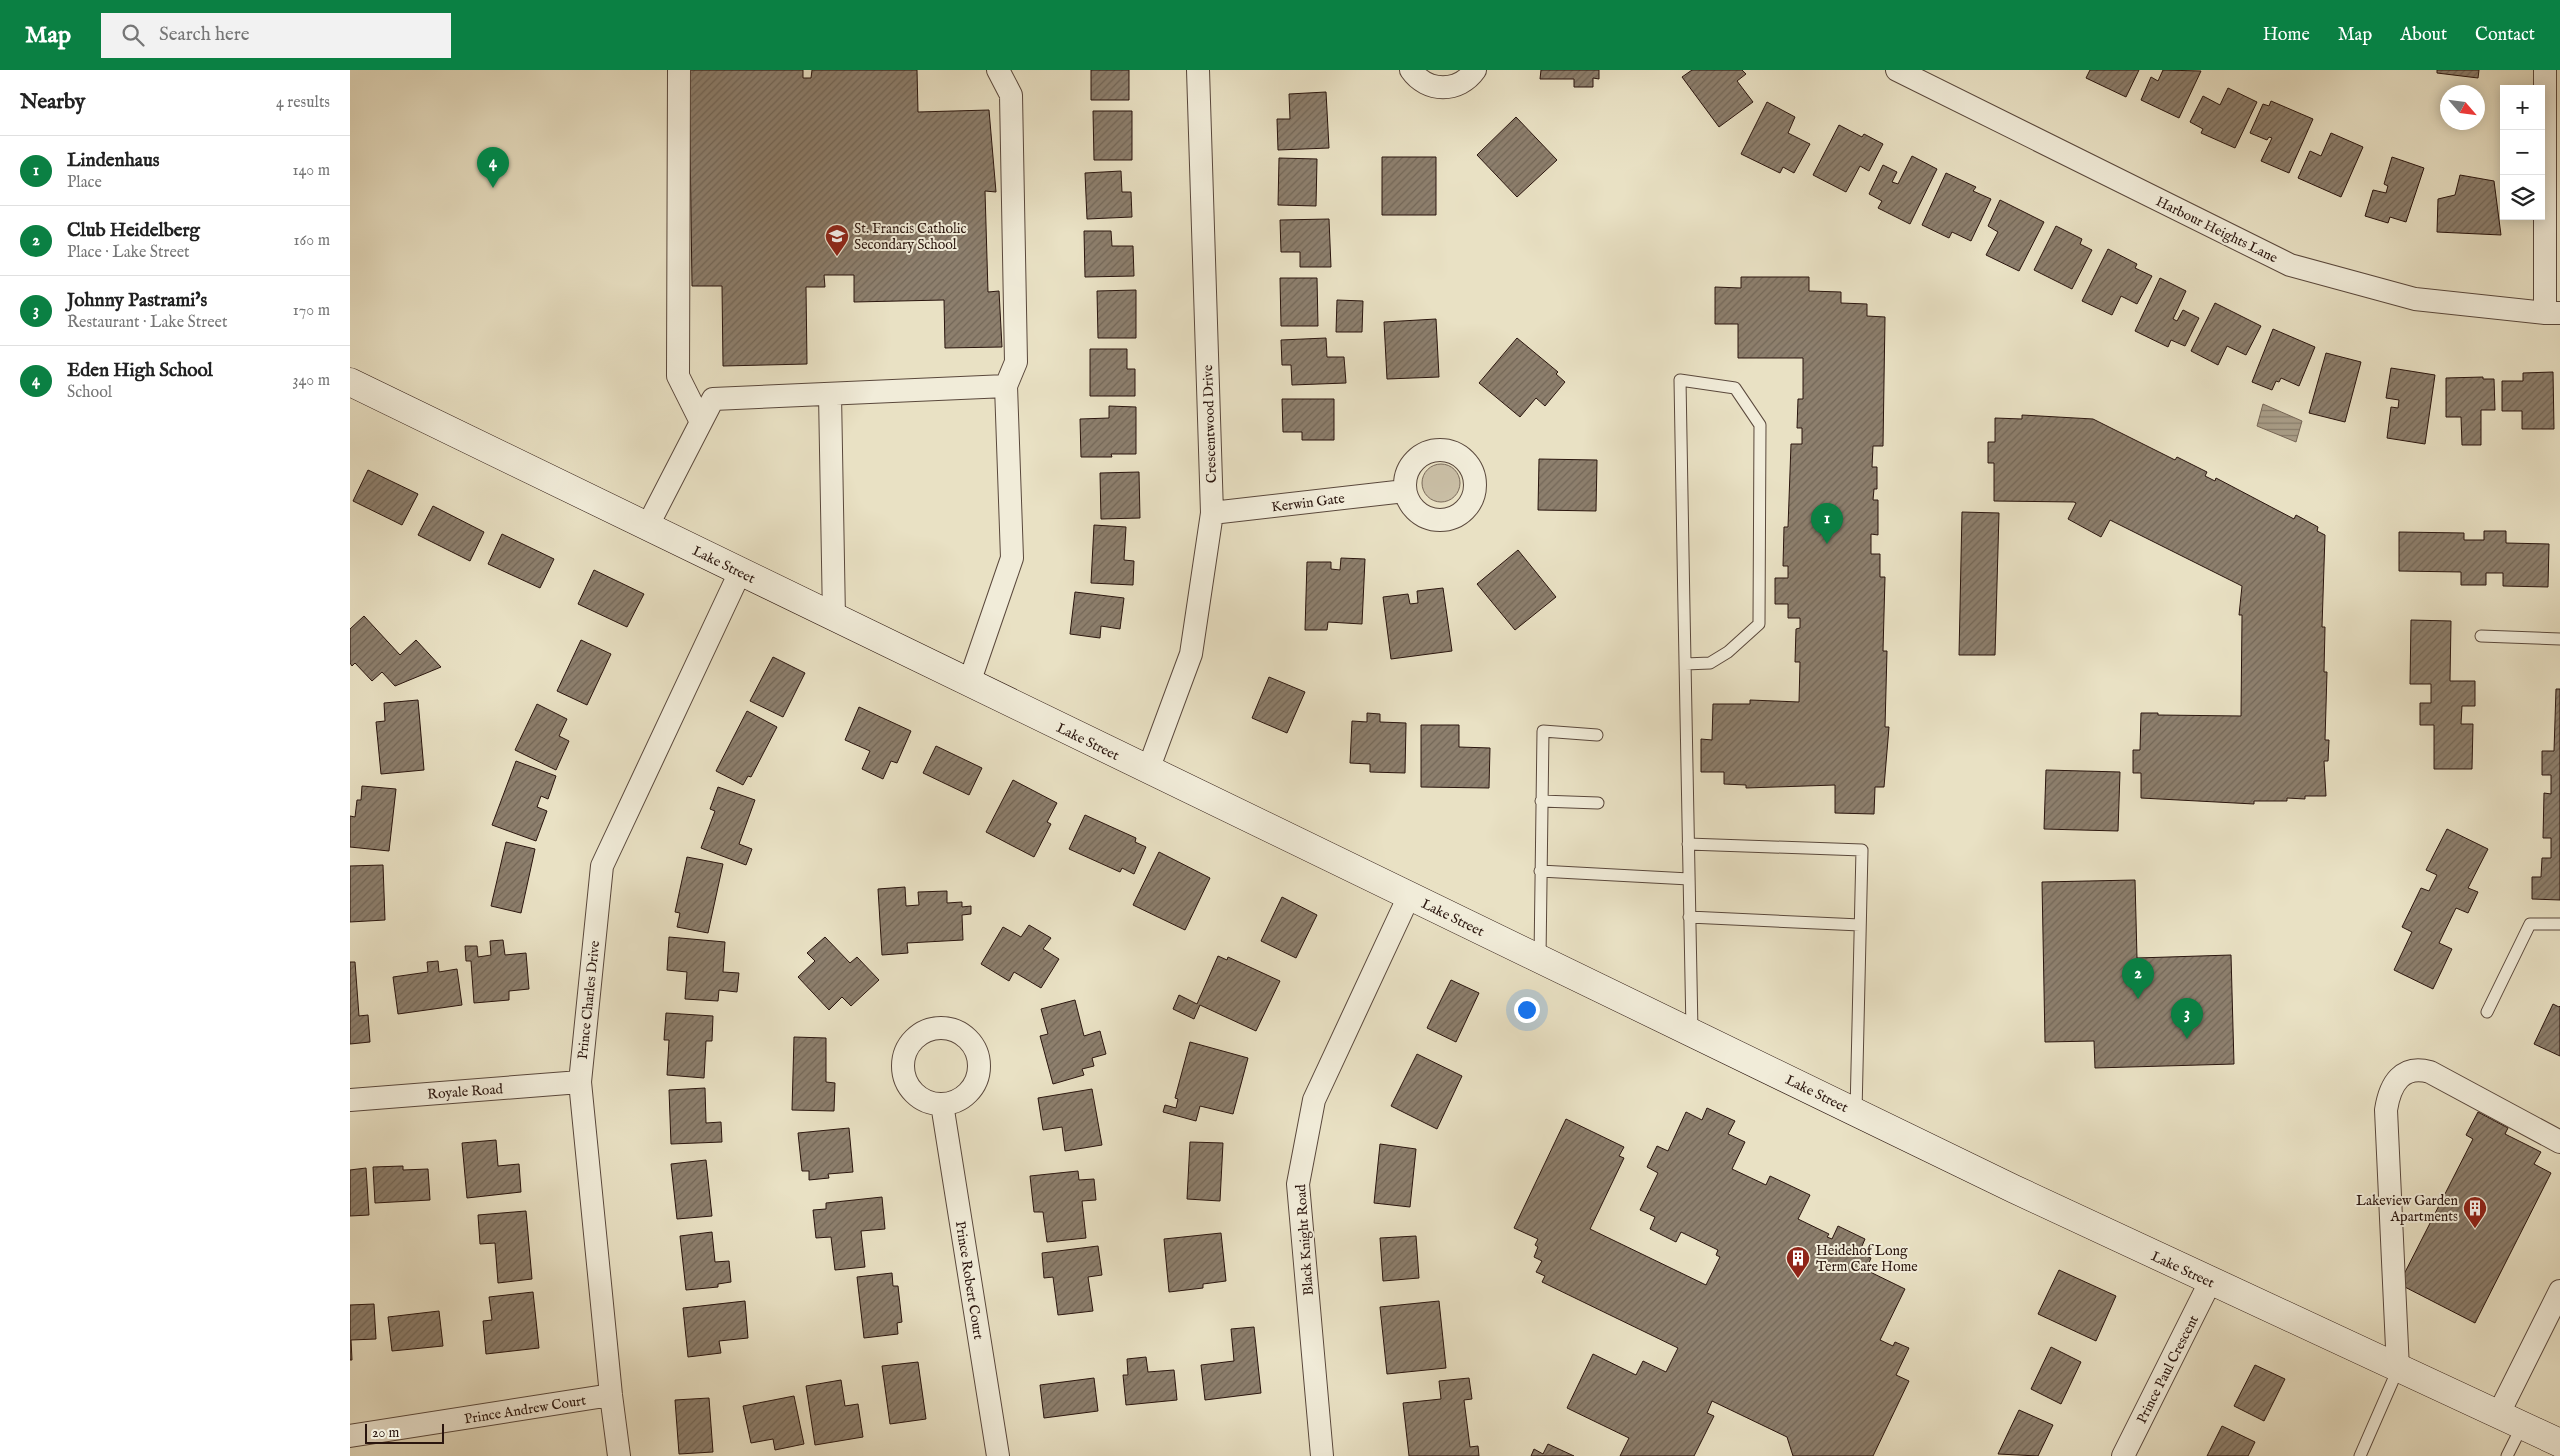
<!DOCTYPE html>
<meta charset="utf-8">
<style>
body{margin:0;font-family:"IM FELL English",serif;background:#f2f2f2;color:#222}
.controls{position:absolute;right:15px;top:15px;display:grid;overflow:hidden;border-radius:0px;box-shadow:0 2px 12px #0003}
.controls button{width:45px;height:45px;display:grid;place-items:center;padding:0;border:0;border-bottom:1px solid #e0e0e0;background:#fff;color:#222;font:25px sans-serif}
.compass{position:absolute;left:2090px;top:15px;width:45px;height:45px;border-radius:50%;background:#fff;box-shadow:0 2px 12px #0003;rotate:118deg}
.scale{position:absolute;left:15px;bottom:12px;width:79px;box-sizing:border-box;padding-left:5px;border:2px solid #2a150e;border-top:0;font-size:14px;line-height:18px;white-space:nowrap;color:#2a150e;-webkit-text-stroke:4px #f1ecd9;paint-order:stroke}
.you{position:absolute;left:1176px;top:939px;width:18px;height:18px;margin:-12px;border:4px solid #fff;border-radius:50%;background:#1a73e8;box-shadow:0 0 0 8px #1a73e833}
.badge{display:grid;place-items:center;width:32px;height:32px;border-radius:50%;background:#0b8043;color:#fff;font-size:16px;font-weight:700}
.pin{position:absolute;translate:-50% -41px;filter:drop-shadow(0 1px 2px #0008)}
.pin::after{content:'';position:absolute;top:26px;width:18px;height:15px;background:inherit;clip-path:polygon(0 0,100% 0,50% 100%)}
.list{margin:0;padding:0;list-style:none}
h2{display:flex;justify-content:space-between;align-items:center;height:65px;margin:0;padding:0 20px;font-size:21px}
h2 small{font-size:16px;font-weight:400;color:#767676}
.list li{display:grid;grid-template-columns:32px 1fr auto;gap:15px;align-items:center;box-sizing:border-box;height:70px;padding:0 20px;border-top:1px solid #e0e0e0}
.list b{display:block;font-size:19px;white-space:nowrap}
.list p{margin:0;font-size:16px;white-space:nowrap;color:#767676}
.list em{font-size:16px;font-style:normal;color:#767676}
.icon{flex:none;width:28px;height:28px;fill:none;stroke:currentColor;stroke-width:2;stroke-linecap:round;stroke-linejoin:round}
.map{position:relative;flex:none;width:2210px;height:1386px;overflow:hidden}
header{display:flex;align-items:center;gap:30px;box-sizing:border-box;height:70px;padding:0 25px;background:#0b8043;color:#fff}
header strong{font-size:24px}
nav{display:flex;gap:28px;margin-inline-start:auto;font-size:18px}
.search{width:350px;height:45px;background:#f2f2f2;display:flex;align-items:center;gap:12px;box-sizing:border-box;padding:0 18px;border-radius:0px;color:#767676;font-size:19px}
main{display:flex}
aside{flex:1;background:#fff}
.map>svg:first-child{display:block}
.grass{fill:#c9bea5;stroke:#7a6a5a}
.water{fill:url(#water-rules);stroke:#766656}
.building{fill:url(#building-hatch);stroke:#2a150e}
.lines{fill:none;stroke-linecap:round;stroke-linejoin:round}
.service-casing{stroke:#5a483c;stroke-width:13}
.minor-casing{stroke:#5a483c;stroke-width:24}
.secondary-casing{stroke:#2a150e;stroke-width:29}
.service{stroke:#f1ecd9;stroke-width:11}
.minor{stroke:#f1ecd9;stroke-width:22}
.secondary{stroke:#f1ecd9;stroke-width:28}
.labels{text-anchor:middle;stroke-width:4;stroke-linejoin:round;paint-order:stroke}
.poi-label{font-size:14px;fill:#2a150e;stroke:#f1ecd9;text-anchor:start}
.street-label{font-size:14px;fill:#2a150e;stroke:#f1ecd9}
</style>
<header>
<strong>Map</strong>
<div class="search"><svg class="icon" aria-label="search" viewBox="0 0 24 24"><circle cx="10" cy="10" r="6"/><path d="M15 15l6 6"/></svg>Search here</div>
<nav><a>Home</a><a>Map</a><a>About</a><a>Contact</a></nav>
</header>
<main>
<aside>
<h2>Nearby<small>4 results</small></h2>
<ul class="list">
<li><span class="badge">1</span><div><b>Lindenhaus</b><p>Place</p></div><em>140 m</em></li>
<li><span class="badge">2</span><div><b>Club Heidelberg</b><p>Place · Lake Street</p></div><em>160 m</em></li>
<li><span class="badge">3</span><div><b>Johnny Pastrami's</b><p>Restaurant · Lake Street</p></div><em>170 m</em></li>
<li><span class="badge">4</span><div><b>Eden High School</b><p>School</p></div><em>340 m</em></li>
</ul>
</aside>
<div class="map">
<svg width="2210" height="1386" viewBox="0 0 2210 1386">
<defs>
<pattern id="water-rules" width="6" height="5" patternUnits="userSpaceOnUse" patternTransform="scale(1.25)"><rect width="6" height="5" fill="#a89c86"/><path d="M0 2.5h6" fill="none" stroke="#897e6c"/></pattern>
<pattern id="building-hatch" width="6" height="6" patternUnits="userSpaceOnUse" patternTransform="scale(1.25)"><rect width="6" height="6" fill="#8d7f6d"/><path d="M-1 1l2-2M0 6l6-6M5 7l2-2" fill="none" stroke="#736758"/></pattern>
</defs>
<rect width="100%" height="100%" fill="#e9e1c4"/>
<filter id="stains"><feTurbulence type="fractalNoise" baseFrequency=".004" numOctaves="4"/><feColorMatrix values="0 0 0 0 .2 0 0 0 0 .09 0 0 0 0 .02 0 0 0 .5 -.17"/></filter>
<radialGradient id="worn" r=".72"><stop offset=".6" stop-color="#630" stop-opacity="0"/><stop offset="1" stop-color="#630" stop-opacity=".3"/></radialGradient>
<path class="grass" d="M1072 413a19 19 0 1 1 38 0a19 19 0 1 1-38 0Z"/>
<path class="water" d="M1913,334L1952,351L1946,372L1907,356Z"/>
<path class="building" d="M339,0H453V8H461L462,0H567L568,42L639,40L646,122L635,121L638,222L649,221L652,277L595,278L594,230L504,232V205H474L475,217H456L457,294L373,296L372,216H342Z
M741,0H779V30H741Z
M1191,0H1249V9L1243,8V17H1224V9H1190Z
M1342,0H1392L1396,4L1387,11L1403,32L1369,57L1332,7Z
M1740,0H1789L1776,27L1736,8Z
M1813,0L1851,1L1829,48L1791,30L1801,7L1808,11Z
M2087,0H2129L2128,8L2087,3Z
M1878,18L1907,32L1885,78L1851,63L1853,59L1840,52L1853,26L1870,35Z
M976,22L979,78L928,80L927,49H940L939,24Z
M1921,31L1963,49L1939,103L1911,91L1922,68L1919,67L1917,70L1900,63L1913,34L1919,36Z
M1417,32L1445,47L1438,63L1460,74L1444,103L1433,97L1430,103L1391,84Z
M743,41H782V90H744Z
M1166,47L1207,90L1167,127L1127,85Z
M1489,55L1512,67L1514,64L1533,74L1519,101L1510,96L1496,122L1463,105Z
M1981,63L2013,77L1991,127L1948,108L1960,81L1971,86Z
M1562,86L1587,99L1560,154L1528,138L1532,131L1519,124L1533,95L1547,102L1542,112L1548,114Z
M1032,87H1086V145H1032Z
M2042,87L2074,98L2056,152L2040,147L2038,153L2015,146L2023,120L2036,123L2038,116L2034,114Z
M929,88L967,89L966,136L928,135Z
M771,101L772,122H781L782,147L737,149L735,103Z
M1596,103L1626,117L1623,121L1641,129L1621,171L1602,162L1599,168L1572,155Z
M2110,105L2144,111L2151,165L2087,162L2088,129L2105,125Z
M1650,130L1694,152L1669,201L1636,185L1648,162L1638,156Z
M979,149L981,197H950V182H931L930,150Z
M1706,156L1732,169L1730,174L1742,180L1722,219L1684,200Z
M734,161H761L762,176H783L784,206L735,207Z
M1758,179L1787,194L1785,198L1802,206L1787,234L1771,226L1762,245L1732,231Z
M1391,207H1459V221L1491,222V233L1517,234V246L1535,247L1533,376H1523L1522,397H1527V419H1524L1523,430H1528V465L1521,464V484H1530V507H1535L1533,581H1537L1535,657H1539L1534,717H1525L1524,744L1485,743V715L1396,718V715L1374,714V702H1351V669L1362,670L1363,634H1400V630L1449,632L1450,592H1445L1446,559L1450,558V548H1438V534H1425V508H1438V496H1433L1434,457H1438L1441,374H1452V358H1447L1448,329H1453V288H1388V254H1365V217L1391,218Z
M930,208H967L968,256H931Z
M1810,208L1836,221L1823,249L1827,251L1833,240L1849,248L1835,276L1821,270L1818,277L1785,261Z
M786,220V268H748L747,221Z
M987,230L1013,231L1012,262H986Z
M1865,233L1911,256L1896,285L1877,276L1868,295L1841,281Z
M1086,249L1089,307L1037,309L1034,252Z
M1923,259L1965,277L1949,316L1931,308L1929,312L1926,311L1922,320L1902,312Z
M976,268L977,287H994L996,313L942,315L941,295H932L931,270Z
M1167,268L1208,302L1206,304L1215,312L1195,336L1186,328L1170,347L1129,313Z
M740,279H777V299H785V326H740Z
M1976,283L2011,292L1995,352L1959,343Z
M2041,298L2085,305L2075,374L2037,368L2041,337L2048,338L2049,330L2036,328Z
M2203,302L2204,359H2172V341H2152V311H2173V303Z
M2133,307V309H2144L2145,340H2131V375H2112L2111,347H2096V308Z
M932,329H984V370H952V362H933Z
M759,336L786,337V384H761L762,387H731L730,349L759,348Z
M1672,345L1743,349L1825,390L1827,387L1857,402L1855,406L1865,411L1866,408L1944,449L1946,445L1968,457L1967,461L1975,465L1972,557H1975L1974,602H1977L1975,670H1979L1978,691H1974L1976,726H1955V729L1937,728V731H1904V734L1791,728V703H1783V680H1790L1791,643H1808V645L1891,646L1892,545H1889L1892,516L1760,450L1751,467L1718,449L1726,433L1724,432L1644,431V393H1638V372H1645V348L1672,349Z
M1189,389L1247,390L1246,441L1188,440Z
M18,400L68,424L52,455L3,431Z
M789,402L790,448L751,449L750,403Z
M83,436L134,462L120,491L68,465Z
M1612,442L1649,443L1645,585H1609Z
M744,455L776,457L774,490L784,491L783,515L741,513Z
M2134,461H2156V473L2199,474L2198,517L2153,516V503H2136V515H2111V502L2049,501V462L2114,463V470H2134Z
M152,464L204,489L190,518L138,494Z
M1168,480L1206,527L1165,560L1127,514Z
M991,488L1015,489L1012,554L978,552L977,560H955L957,492H981V499L990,500Z
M244,500L294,524L277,557L228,534Z
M1093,518L1102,581L1041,589L1033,527L1058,524L1060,534L1068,533L1067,521Z
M725,522L774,528L770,559L751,556L750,568L720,564Z
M14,546L50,585L66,570L91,597L45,616L32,602L22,611L5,593L2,596L0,593V559Z
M2061,550L2101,551L2100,611H2125V636H2112L2111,654H2123L2122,699H2084V655H2070V633H2081V614H2060Z
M231,570L261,584L237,635L207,621Z
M423,587L455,603L433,647L400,631Z
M919,607L955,622L937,663L902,648Z
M2206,619H2210V830L2182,829V807H2191L2192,788H2201V768H2193L2194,723L2201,724V705H2192V681H2204Z
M68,630L74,700L31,704L26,652L35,651L34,633Z
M187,634L217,649L209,666L219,671L206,700L165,680Z
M509,637L561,661L547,693L541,691L533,709L512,699L520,681L495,670Z
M397,641L427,657L401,707L398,706L393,715L366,701Z
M1017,643L1030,644V652L1056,653L1055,703L1020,702V694L1000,693L1002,651L1017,652Z
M1071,655H1109V677L1140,678L1139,718L1071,717Z
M586,676L632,698L619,725L573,703Z
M166,691L206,706L198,729L191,726L187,737L197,741L186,771L142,755Z
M1696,700L1770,702L1768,761L1694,759Z
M663,710L707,733L697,752L701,754L684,787L636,762Z
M12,716L46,719L39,781L0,777V746L5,747L7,730H11Z
M368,717L405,730L389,774L402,779L396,795L351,778L365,741L360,739Z
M735,745L786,768L785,772L796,777L784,804L772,798L770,802L719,779Z
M2097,759L2138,779L2118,818L2128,822L2118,843L2106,838L2089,873L2102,879L2083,919L2044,900L2062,862L2052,857L2071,818L2079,821L2087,805L2076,800Z
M156,772L185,779L171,843L141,836Z
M809,782L860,808L835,860L783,835Z
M337,787L373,794L358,863L327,857L330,843L325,842Z
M33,795L35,850L0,852V796Z
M1785,810L1787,888L1881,885L1884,994L1745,998L1744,971L1695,972L1692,812Z
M555,817L556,836L569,835L568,822L597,821V833L612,832V837L621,836V844L612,845L613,870L557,873L558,883L532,885L528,819Z
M932,827L967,845L946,888L911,871Z
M679,855L701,868L693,879L709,889L691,918L664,902L659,911L631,894L653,857L671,867Z
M319,867L375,872L373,902L389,903L387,922L369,920L368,931L335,929L337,902L317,900Z
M475,867L500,893L507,887L529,910L501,936L492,927L479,940L448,907L465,891L457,883Z
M153,870L155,885L176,883L179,919L159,921V930L124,933L121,891H116L115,876H127L128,887L141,885L140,871Z
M868,886L877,890L878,887L930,911L906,961L850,935L844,949L823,939L829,925L847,934Z
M88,891L89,902L107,899L112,935L48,944L43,907L78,902L77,892Z
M0,892H5L9,946L18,945L20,972L0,974Z
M1101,910L1129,923L1106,972L1077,958Z
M725,930L734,966L750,961L756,984L742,988L744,996L732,999L734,1005L703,1014L690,966L698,964L691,939Z
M2203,934L2209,937L2210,936V986L2184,974Z
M316,943L363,946L362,971H356L354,1008L317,1005L319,970H314Z
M444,967L476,968V1012L485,1013L484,1041L442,1040Z
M840,972L898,988L883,1044L850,1036L846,1051L813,1042L815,1035L826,1038L828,1029L825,1028Z
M1067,984L1112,1006L1087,1059L1041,1036Z
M355,1018L356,1053L371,1052L372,1072L321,1074L319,1020Z
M742,1019L752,1075L715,1081L712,1057L693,1060L688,1028Z
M1357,1038L1385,1051L1378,1064L1395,1072L1382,1099L1416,1115L1420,1106L1460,1125L1448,1149L1479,1164L1477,1167L1482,1169L1488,1156L1515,1169L1509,1183L1521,1188L1516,1200L1555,1219L1530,1270L1543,1276L1545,1272L1559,1278L1546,1305L1559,1311L1523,1386H1443L1437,1367L1362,1331L1357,1343L1364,1346L1344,1386H1270L1279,1368L1217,1338L1243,1284L1286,1305L1293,1291L1316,1302L1328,1278L1192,1212L1195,1206L1186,1202L1192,1191L1184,1187L1188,1177L1185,1175L1188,1169L1164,1158L1216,1049L1274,1077L1269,1086L1274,1088L1240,1159L1356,1215L1370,1187L1366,1185L1368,1180L1331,1162L1326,1172L1300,1159L1305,1147L1290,1140L1308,1103L1297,1097L1307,1076L1318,1081L1336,1042L1352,1050Z
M2128,1042L2158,1058L2155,1064L2191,1082L2184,1094L2201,1103L2125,1253L2049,1214L2123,1069L2116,1065Z
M499,1058L503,1102L478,1104L479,1108L459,1110V1101H452L448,1063Z
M146,1070L148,1096L169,1094L171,1122L117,1128L112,1073Z
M840,1072L873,1073L870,1131L837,1129Z
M1030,1074L1066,1079L1060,1137L1024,1133Z
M356,1090L362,1146L327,1149L321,1094Z
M53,1096V1100L78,1099L80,1130L25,1133L23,1097Z
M16,1098L19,1145L0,1146V1100Z
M728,1101L729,1110L744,1109L746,1130L732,1131L736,1168L697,1172L693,1142H684L680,1106Z
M532,1127L535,1159L511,1161L515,1197L485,1200L481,1167L466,1168L463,1140L476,1139V1133Z
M176,1141L182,1209L148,1213L145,1173L130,1174L128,1145Z
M362,1162L365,1192L379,1191L381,1212L368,1214V1217L336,1220L330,1166Z
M871,1163L876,1211L853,1214V1218L819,1222L814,1169Z
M1066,1166L1069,1208L1033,1211L1030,1168Z
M748,1176L752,1205L738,1207L743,1241L708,1245L703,1207L694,1208L692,1183Z
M1709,1200L1766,1226L1746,1271L1688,1244Z
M542,1203L543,1216H548L552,1252L547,1253L548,1264L514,1268L507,1207Z
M183,1222L189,1278L136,1284L133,1251L142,1250L139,1227Z
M395,1231L398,1268L369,1271L371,1283L338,1287L333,1238Z
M1089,1231L1096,1298L1037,1304L1030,1237Z
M24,1234L26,1269L1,1270L2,1290H0V1235Z
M89,1241L93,1276L42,1281L38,1247Z
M904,1257L911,1323L855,1330L851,1295L884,1291L881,1259Z
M1701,1277L1731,1292L1711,1334L1681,1319Z
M796,1287L798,1302L824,1300L827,1330L776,1335L773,1305H778L777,1289Z
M568,1292L576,1349L540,1354L532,1296Z
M1905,1295L1935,1309L1914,1351L1884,1336Z
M744,1308L748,1341L694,1348L690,1315Z
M1119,1308L1122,1329L1114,1330L1120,1377L1128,1376L1129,1386H1059L1053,1333L1091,1329L1089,1311Z
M491,1310L495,1336L508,1334L513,1367L465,1375L456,1316Z
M444,1326L454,1374L425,1380L423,1369L401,1373L393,1336Z
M359,1328L363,1382L329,1384L325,1330Z
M1669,1340L1703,1355L1688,1386L1648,1384Z
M1872,1356L1905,1372L1898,1386H1857Z
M1198,1374L1224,1386H1181L1184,1379L1193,1384Z"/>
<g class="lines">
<g class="service-casing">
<path id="service" d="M2131,566L2210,569
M1335,594L1360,593L1378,582L1409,554L1410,355L1385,318L1330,310C1334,527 1337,744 1342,961
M1191,731L1248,733
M1338,774L1512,780L1506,1042
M1190,801L1339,809
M1339,847L1510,855
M1190,888L1193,661L1247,665
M2137,942L2180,854H2210
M2010,1386L2048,1299
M2157,1386L2172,1356"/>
</g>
<g class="minor-casing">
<path id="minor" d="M329,0L328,306L351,352
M648,0L661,25L666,292L656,316
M1061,0C1077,23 1109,23 1125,0
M1547,0L1940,195L2065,229L2195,243H2210
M2195,243V0
M480,324L484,548
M1055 415a35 35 0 1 1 70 0a35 35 0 1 1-70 0Z
M862,443L1055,421
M297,457L363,329L656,316L662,488L619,613
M798,700L841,584L862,443L848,0
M553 996a38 38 0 1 1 76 0a38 38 0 1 1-76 0Z
M0,1030L230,1012
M592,1034L648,1386
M2048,1299L2036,1040C2040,1014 2052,994 2080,1002L2210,1072
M2148,1345L2210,1221
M0,1366L261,1325
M269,1386L261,1325L230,1012L252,796L390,502
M972,1386L948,1114L964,1030L1059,826
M1773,1386L1860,1212"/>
</g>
<g class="secondary-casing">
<path id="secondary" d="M0,312L1664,1119L2210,1373"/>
</g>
<use href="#service" class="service"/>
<use href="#minor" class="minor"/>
<use href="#secondary" class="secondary"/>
</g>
<defs>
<g id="school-pin" transform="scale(1.25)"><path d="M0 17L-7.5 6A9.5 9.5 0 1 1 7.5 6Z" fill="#8f2418" stroke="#f1ecd9"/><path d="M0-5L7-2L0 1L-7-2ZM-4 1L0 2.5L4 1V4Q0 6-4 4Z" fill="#fff"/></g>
<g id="building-pin" transform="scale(1.25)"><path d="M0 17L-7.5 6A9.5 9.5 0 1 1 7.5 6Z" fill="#8f2418" stroke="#f1ecd9"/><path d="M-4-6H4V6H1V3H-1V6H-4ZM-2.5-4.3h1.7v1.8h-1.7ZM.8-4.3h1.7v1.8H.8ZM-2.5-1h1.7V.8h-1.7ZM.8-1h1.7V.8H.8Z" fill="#fff"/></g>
</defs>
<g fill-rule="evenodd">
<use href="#school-pin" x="487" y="166"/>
<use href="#building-pin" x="2125" y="1138"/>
<use href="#building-pin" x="1448" y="1188"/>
</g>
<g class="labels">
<g class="poi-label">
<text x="504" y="163">St. Francis Catholic<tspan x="504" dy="16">Secondary School</tspan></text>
<text x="2108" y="1135" text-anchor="end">Lakeview Garden<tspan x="2108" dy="16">Apartments</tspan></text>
<text x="1466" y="1185">Heidehof Long<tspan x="1466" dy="16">Term Care Home</tspan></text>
</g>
<g class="street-label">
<text transform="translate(1867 159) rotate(26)" y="5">Harbour Heights Lane</text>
<text transform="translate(859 354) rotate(-92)" y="5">Crescentwood Drive</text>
<text transform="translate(958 432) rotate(-7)" y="5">Kerwin Gate</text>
<text transform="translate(374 494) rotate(26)" y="5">Lake Street</text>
<text transform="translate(738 671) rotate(26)" y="5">Lake Street</text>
<text transform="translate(1103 847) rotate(26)" y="5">Lake Street</text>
<text transform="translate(238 930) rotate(-84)" y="5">Prince Charles Drive</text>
<text transform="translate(115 1021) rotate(-4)" y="5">Royale Road</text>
<text transform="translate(1467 1023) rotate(26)" y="5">Lake Street</text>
<text transform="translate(954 1170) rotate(-94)" y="5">Black Knight Road</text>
<text transform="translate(1833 1199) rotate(25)" y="5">Lake Street</text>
<text transform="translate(620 1210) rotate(81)" y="5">Prince Robert Court</text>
<text transform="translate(1817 1299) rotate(-63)" y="5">Prince Paul Crescent</text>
<text transform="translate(175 1339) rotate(-9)" y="5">Prince Andrew Court</text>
</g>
</g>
<rect width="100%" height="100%" filter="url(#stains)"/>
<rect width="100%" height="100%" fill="url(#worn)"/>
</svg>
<div class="controls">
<button>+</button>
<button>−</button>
<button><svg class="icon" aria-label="layers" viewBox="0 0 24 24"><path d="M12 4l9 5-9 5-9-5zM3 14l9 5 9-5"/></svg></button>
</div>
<svg class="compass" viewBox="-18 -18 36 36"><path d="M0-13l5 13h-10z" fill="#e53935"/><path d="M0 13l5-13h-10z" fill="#767676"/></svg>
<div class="scale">20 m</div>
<div class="you"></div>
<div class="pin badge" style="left:1477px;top:474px">1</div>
<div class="pin badge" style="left:1788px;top:929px">2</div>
<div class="pin badge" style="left:1837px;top:969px">3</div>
<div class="pin badge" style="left:143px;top:118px">4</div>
</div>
</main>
